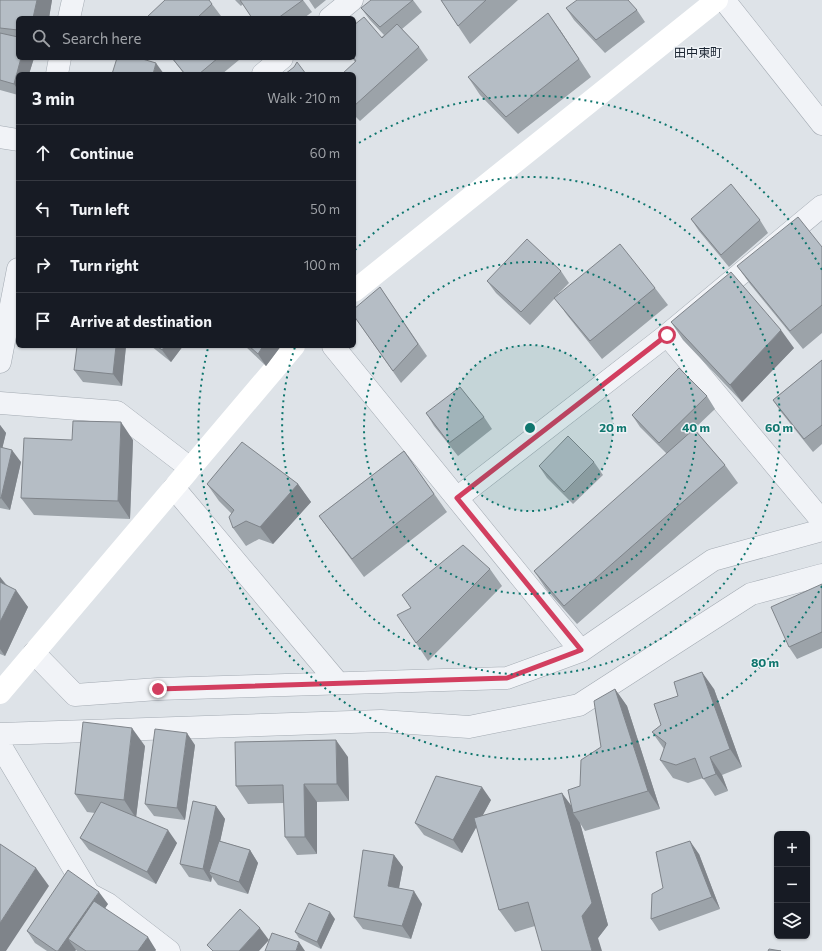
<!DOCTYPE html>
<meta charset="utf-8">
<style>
body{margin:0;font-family:Commissioner,"Noto Sans JP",sans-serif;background:#20242c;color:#f1f3f6}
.controls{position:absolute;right:12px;bottom:12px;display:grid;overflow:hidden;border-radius:6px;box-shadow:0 1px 3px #0004}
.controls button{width:36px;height:36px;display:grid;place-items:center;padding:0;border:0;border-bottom:1px solid #363941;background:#171b24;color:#f1f3f6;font:20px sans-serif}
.stop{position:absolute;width:12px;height:12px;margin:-9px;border:3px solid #d23e5f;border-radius:50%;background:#fff}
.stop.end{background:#d23e5f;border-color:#fff;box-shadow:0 1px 4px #0008}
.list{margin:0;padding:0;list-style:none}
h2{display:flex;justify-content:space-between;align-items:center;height:52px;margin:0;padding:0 16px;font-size:17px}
h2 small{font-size:13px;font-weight:400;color:#9ea1a6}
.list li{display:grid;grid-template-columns:26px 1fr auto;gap:12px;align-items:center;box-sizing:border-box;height:56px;padding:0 16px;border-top:1px solid #363941}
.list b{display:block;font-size:15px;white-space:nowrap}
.list em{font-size:13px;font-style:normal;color:#9ea1a6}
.icon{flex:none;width:22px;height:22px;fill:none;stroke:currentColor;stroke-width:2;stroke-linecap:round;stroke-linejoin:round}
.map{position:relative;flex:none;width:822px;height:951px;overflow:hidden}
.search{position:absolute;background:#171b24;box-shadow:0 1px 3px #0004;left:16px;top:16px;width:340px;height:44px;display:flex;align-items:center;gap:10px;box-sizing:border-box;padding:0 14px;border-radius:6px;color:#9ea1a6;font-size:15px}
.panel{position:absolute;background:#171b24;box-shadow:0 1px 3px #0004;left:16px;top:72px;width:340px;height:276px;border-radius:6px}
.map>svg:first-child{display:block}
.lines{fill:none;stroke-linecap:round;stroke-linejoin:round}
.street-casing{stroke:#a3aab2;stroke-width:23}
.street{stroke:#f1f3f7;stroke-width:22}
.secondary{stroke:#fff;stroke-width:22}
.wall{fill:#9ca3a9}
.shaded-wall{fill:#7f848a}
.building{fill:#b5bdc5;stroke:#7f848a}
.route{stroke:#d23e5f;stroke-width:5}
.ring{fill:none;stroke:#0f766e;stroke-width:2;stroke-dasharray:2 4}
.labels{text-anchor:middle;stroke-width:3;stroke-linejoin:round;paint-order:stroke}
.quarter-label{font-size:12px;fill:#192330;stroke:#eef2f6}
.centre{fill:#0f766e;stroke:#eef2f6;stroke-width:2}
.ring-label{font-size:12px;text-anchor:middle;font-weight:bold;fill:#0f766e;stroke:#eef2f6;stroke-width:3;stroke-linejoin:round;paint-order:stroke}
</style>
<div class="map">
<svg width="822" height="951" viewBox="0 0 822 951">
<rect width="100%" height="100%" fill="#dee3e8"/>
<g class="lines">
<g class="street-casing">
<path id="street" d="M724,0L822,124
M69,18L73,0
M330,18L352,0
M57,74L60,58
M263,74L282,58
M0,137L18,140
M667,335L822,521
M333,346L581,651
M0,362L18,269
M0,403L117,412L190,468
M174,488L338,683
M457,498L667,335L822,206
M34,653L75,695L158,689L507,678L581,651L713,560L822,530
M0,734L381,721L469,727L579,705L751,594L822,575
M0,745L89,894L108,904L169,951"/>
</g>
<use href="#street" class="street"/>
<path class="secondary" d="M354,291L717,0
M0,693L294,346"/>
</g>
<path class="wall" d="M0,0H52L49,18H18V58H34L29,74H18V95L0,90Z
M235,0H303L312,12L304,18H252L243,4L241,6Z
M309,0H326L315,9Z
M413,0L422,12L402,29L419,47L428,60L360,121L354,115V74L355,62L352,58H354L384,35L370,20L361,8Z
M441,0H518L470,44L458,26Z
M212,4L221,16L219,18H148Z
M566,8L637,10L645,22L605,53L574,20Z
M560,30L591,77L518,134L480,95L468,77Z
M172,58H237L239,60L222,74H184Z
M691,219L760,220L768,233L729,267L699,231Z
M822,247V333L803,349L750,284L737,266Z
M561,271L569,283L558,294L655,288L668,305L602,359L567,315L555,298L530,325L496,293L487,281Z
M380,287L427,356L401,383L354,316Z
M671,322L794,348L742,402L683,340Z
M126,346L122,386L83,382L74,370Z
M151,346H183L171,362Z
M245,346H281L266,366Z
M822,360V444L813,452L781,412L773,400Z
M707,396L715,409L694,429L725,465L738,483L577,624L546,589L534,571L667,454L640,427L632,415Z
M426,413L484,417L492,429L458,456L434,426Z
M0,425L6,433L2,448L21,462L10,510L0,508Z
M72,440H133L130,519L34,515L21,498Z
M404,451L447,512L364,577L319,516Z
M594,462L603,475L573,504L547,478L539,466Z
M207,484H298L311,502L273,544L259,539L246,546L233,528L231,513L219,501Z
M490,569L502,586L428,661L416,643L411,608Z
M0,577L6,584L28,607L5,656L0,654Z
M822,584V648L797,659L789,647Z
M615,689L627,706L660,809L585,831L580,823L608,925L598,938L535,926L515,932L499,910L477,826L462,853L424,835L415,823L491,800L483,815L571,806L580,786L601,747Z
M714,689L742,767L722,775L728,791L715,796L703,778L688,783L673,778L660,760L664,749L652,732Z
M195,745L185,820L154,816L145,804Z
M145,746L136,817L177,843L156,884L89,850L80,838L95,813L87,812L75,794Z
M348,757L349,801L317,802V854L297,855L285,837L284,803L248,804L236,786Z
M216,806L225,819L220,841L250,850L258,863L248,894L218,885L212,877L211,882L189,877L180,864Z
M699,854L720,909L659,931L651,919L663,888Z
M394,855L403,867L399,888L422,904L411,939L363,929L354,917Z
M108,904L105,908L156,950L155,951H77L76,950L75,951H47L35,943L27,931Z
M335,919L321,949L299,938L295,932Z"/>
<path class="shaded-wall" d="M37,0H52L49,18H33Z
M548,13L560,30L591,77L579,59Z
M21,58H34L29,74H18V90L14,84Z
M156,63L164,74H153Z
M781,330L794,348L742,402L730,385Z
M116,346H126L122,386L113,374Z
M165,346H183L171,362L162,350Z
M263,346H281L266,366L258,354Z
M121,422L133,440L130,519L118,501Z
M0,425L6,433L0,458Z
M12,450L21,462L10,510L1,498Z
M298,484L311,502L273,544L260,527Z
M0,577L8,588L0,589Z
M16,590L28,607L5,656L0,649V622Z
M702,672L714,689L742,767L730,749Z
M615,689L627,706L660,809L648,791Z
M132,728L145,746L136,818L124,800Z
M187,733L195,745L185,820L177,808Z
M336,740L348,757L349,801L337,784Z
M710,757L722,775L728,791L716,774Z
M304,784L317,802V854L305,837Z
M482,787L491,800L462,853L453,840Z
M562,793L576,812L573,813L580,823L608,925L598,938L602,951H592L582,916Z
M216,806L225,819L213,874L209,872L212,877L211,882L203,869Z
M168,830L177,843L156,884L147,872Z
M690,841L699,854L720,909L712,897Z
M250,850L258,863L248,894L239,882Z
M394,855L403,867L397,898L388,886Z
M36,868L49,886L6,951H0V923Z
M414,891L422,904L411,939L402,926Z
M99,892L108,904L79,946L68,939L76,950L75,951H58Z
M330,912L335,919L321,949L317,942Z
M260,928L269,940L259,951H239Z
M148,937L156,950L155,951H138Z
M299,942L305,951H296Z"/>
<path class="building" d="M0,0H37L33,18H18V30L0,28Z
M165,0H209L212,4L197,18H148L147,17Z
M240,0H303L278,18H252Z
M371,0H413L380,27L361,8Z
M441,0H486L458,26Z
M577,0H628L637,10L596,40L566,8Z
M548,13L579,59L506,117L468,77Z
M364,17L382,38L397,24L419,47L354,106V74H342L356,61L354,58V25Z
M0,33L18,37V58H21L14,84L0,80Z
M117,58H139L156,63L153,74H112Z
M172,58H218L199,74H185Z
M297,62L306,74H285L294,67Z
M731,184L760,220L721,255L691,219Z
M798,217L822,247V305L790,331L737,266Z
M527,239L561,271L521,312L487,281Z
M620,244L655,288L590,341L554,298Z
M731,272L781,330L730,385L671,322Z
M380,287L418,344L393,371L354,316V309Z
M77,346H116L113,374L74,370Z
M157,346H165L162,350Z
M249,346H263L258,354Z
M822,360V425L804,439L773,400Z
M679,368L707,396L659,443L632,415Z
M460,387L484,417L449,443L426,413Z
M73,421L121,422L118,501L21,498L24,438L72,440Z
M694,429L725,465L564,606L534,571Z
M568,436L594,462L564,492L539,466Z
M242,442L298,484L260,527L246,521L233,528L229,517L234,510L207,484Z
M0,447L12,450L1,498H0Z
M404,451L434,494L352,559L319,516Z
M463,545L490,569L416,643L397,615L411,608L402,595Z
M0,582L16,590L0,622Z
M822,584V632L789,647L771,607Z
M702,672L730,749L710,757L716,774L703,779L695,758L676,765L660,760L666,743L652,732L661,725L654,704L678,696L674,682Z
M615,689L648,791L573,813L568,790L580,786L581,760L601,747L594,701Z
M83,722L132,728L124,800L75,794Z
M155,729L187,733L177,808L145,804Z
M336,740L337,784H304L305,837H285L283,785L236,786L235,742Z
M436,776L482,787L453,840L415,823Z
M562,793L592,903L582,916L592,951H542L528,902L499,910L474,818Z
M193,801L216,806L203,869L180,864Z
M101,802L168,830L147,872L80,838Z
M219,841L250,850L239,882L209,872Z
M690,841L712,897L651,919L652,894L663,888L656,852Z
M0,844L36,868L0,923Z
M363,850L394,855L388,886L414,891L402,926L354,917Z
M68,870L99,892L58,951H56L27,931Z
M94,901L148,937L138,951H86L68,939Z
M309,903L330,912L317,942L295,932Z
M240,909L260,928L239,951H213L207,945Z
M272,933L299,942L296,951H265Z
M769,949L781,951H768Z"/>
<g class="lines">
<path class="route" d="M158,689L507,678L581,650L457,498L667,335"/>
</g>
<circle cx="530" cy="428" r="83" fill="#0f766e" fill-opacity=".12"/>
<g class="ring">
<circle cx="530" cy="428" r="83"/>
<circle cx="530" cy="428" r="166"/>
<path d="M355 250A249 249 0 1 1 295 347"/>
<path d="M822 586A332 332 0 0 1 208 348M354 146A332 332 0 0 1 822 270"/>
</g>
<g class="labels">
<g class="quarter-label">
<text x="698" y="57">田中東町</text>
</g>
</g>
<circle cx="530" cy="428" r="6" class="centre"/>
<g class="ring-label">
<text x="613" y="432">20 m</text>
<text x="696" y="432">40 m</text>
<text x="779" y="432">60 m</text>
<text x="765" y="667">80 m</text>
</g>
</svg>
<div class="controls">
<button>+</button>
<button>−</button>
<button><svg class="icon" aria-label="layers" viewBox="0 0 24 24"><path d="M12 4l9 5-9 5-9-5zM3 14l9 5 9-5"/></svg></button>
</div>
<div class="stop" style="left:667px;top:335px"></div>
<div class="stop end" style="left:158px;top:689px"></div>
<div class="search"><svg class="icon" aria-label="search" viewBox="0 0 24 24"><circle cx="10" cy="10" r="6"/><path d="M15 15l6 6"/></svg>Search here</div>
<section class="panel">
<h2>3 min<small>Walk · 210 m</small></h2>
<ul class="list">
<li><svg class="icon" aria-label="ahead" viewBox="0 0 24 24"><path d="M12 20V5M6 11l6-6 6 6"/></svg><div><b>Continue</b></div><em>60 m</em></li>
<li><svg class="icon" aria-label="left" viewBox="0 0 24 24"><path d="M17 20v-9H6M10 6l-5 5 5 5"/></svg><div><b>Turn left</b></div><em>50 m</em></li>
<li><svg class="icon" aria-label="right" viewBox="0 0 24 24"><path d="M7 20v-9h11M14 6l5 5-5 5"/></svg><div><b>Turn right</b></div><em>100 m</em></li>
<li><svg class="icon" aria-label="arrive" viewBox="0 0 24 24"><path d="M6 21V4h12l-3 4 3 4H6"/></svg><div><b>Arrive at destination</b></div></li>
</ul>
</section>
</div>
